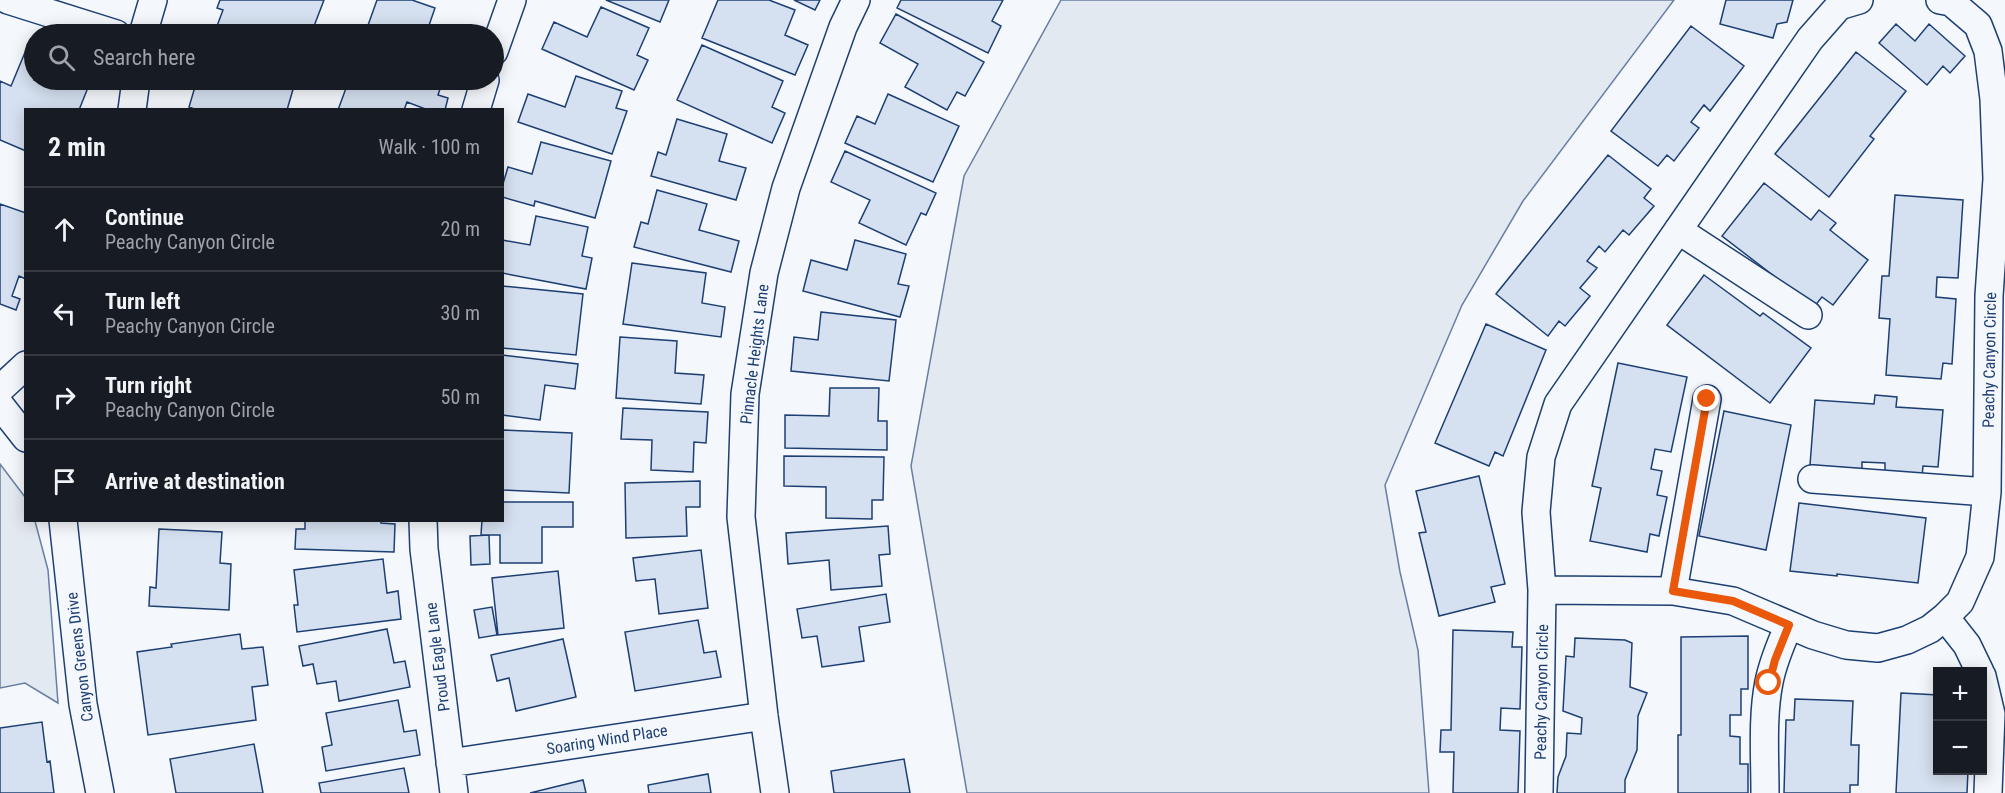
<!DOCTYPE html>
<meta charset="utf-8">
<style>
body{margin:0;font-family:"Roboto Condensed",sans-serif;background:#20242c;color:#f1f3f6}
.controls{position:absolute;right:18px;bottom:18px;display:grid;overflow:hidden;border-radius:0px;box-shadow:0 3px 15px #0003}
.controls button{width:54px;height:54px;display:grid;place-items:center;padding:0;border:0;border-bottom:2px solid #363941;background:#171b24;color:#f1f3f6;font:30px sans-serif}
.stop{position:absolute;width:18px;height:18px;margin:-14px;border:4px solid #ea580c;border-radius:50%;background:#fff}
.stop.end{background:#ea580c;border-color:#fff;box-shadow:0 2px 6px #0008}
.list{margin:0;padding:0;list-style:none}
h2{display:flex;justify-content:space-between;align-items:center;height:78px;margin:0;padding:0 24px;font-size:26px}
h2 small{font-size:20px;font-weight:400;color:#9ea1a6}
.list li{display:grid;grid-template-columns:39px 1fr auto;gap:18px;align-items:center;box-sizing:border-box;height:84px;padding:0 24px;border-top:2px solid #363941}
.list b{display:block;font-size:22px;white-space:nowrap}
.list p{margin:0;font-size:20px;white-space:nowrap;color:#9ea1a6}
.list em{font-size:20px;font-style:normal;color:#9ea1a6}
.icon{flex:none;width:33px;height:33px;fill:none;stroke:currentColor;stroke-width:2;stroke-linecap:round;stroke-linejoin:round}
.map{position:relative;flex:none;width:2005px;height:793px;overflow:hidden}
.search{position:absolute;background:#171b24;box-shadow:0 3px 15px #0003;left:24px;top:24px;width:480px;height:66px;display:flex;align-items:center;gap:15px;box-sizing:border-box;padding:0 21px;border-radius:33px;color:#9ea1a6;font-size:22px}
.panel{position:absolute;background:#171b24;box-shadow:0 3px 15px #0003;left:24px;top:108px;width:480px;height:414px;border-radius:0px}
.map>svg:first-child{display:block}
.green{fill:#e3e9f0;stroke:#687fa3;stroke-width:1.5}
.building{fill:#d5e0f0;stroke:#1d3f73;stroke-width:1.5}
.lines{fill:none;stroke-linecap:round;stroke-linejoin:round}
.minor-casing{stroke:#1d3f73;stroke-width:30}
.minor{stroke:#f4f7fb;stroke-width:27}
.route{stroke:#ea580c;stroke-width:8}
.labels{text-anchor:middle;stroke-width:4.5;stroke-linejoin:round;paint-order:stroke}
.street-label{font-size:16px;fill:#1d3f73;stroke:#f4f7fb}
</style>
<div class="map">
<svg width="2005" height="793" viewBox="0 0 2005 793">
<rect width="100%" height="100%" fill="#f4f7fb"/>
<path class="green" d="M1061,0H1674L1523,201L1462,305L1385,485L1400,572L1418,650L1429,793H967L911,466L964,176Z
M0,464L25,497L26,520L35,521L48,570L58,703L25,683L0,688Z"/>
<path class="building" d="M220,0H324L311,34H214L223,10L217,8Z
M377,0H412L435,8L426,34H371L372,30L367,28Z
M606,0H669L660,22Z
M718,0H769L795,10L785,35L808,45L795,75L702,38Z
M794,0H820L815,10Z
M901,0H1003L992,21L1001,26L988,53L897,8Z
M1726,0H1793L1787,22L1777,24L1773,38L1720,24Z
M601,7L649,28L637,55L648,60L634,90L542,49L554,22L587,37Z
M896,14L984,62L965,96L957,92L947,110L905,87L918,64L880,43Z
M1896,24L1915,41L1929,24L1965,56L1950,73L1943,66L1927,85L1879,43Z
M1691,26L1744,66L1710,111L1704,105L1691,122L1699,128L1674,161L1667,155L1658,166L1611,131Z
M702,45L783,81L772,107L785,113L772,143L677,100Z
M26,50L34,53V80H91L79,110H26V151L0,140V81L11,86Z
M1856,52L1906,91L1870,136L1874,139L1829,197L1775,154Z
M576,76L622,91L616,108L627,111L612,154L518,122L528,94L565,107Z
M197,80H205L221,84L222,80H271L294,86L287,110H197L189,107Z
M349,80H431L442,83L438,95L448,98L445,110H428L407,102L404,110H338Z
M888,94L959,126L933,182L845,143L857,116L875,124Z
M677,119L727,134L719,161L746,168L736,200L651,176L658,152L666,155Z
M541,142L611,161L595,218L535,201L534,206L502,197V187L508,167L532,174Z
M845,151L936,193L926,215L921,213L906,245L859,223L870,200L831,182Z
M1608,155L1651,189L1644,198L1654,206L1629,235L1623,230L1605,252L1599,246L1587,261L1597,268L1580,288L1590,296L1565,326L1559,321L1548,336L1496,294Z
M1764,183L1811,220L1819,210L1836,223L1830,230L1868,260L1833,305L1822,297L1814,307L1722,236Z
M657,190L707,204L699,230L739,241L731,272L634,247L641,222L648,224Z
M1895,195L1963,200L1958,278L1937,277L1936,297L1956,299L1952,364L1943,363L1941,379L1886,375L1890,319L1879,318L1882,276H1889Z
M0,204L26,213V279L19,276L12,296L20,299L16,310L0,304Z
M536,216L588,227L582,256L592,258L586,289L502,273V240L530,245Z
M855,240L906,254L898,284L909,286L900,317L803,291L811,260L847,270Z
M632,263L706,273L702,303L725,307L721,337L623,324Z
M1704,275L1760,316L1763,313L1811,348L1770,403L1667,325Z
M502,286L583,294L576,355L502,348Z
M821,312L896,320L889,381L791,371L794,337L818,340Z
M1486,324L1546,350L1503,456L1495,452L1489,466L1435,443Z
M620,337L677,341L675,373L704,375L701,404L616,398Z
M502,355L578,364L575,389L545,385L540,420L502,415Z
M1618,363L1687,377L1671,452L1655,449L1651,469L1662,471L1657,495L1667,497L1659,536L1650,534L1647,552L1590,541L1601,488L1592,486Z
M830,388H879L878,421H887V450L785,448V415L829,416Z
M1875,395L1897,397L1896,407L1943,410L1938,467L1923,466L1922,477L1885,474V463L1862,462V469L1810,465L1815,400L1874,404Z
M623,408L708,412L706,443L694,442L693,472L651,470L652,440L621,439Z
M1724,411L1791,425L1766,550L1699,536Z
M502,430L572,433L569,493L502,490Z
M784,456L884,457L883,500H872V519L826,518V487L784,486Z
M1479,476L1505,584L1491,587L1495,602L1439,616L1419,533L1426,532L1416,491Z
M700,481V507H686L687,536L626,538L625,483Z
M502,502H573V527H542V563H500V535H481L482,520H502Z
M1799,503L1926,518L1918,583L1837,574V576L1790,571Z
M305,520H381V523L395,524L394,552L295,549L296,529H305Z
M888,526L890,554L879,555L882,586L831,590L829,560L788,564L786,533Z
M159,529L222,532L220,563L231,564L229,610L149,606L150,587L156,588Z
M489,535L490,564L471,565L470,536Z
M701,550L708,608L659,614L655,579L636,581L633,558Z
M383,559L387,593L398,591L401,619L297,632L294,605H298L294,570Z
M558,571L564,628L498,635L492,578Z
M886,594L890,622L859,627L864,661L822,667L817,636L802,638L797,609Z
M492,607L497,635L479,638L474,610Z
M698,620L704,653L716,651L721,677L635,691L625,632Z
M387,629L394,663L405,661L410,687L339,701L336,681L317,684L313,664L303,666L299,646Z
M1453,630L1513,632L1512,647H1522L1520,709L1501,708L1500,730L1520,731L1518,793H1453L1454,752H1440L1441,730H1451Z
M240,634L242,649L263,647L268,685L252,687L256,720L148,735L137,652L172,647L171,644Z
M1748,636V689H1741V715H1730V736L1740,737V764H1748V793H1678V735H1681V637Z
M1575,638L1625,640L1632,643L1630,687L1647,693L1638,716L1637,750L1625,780V793H1557L1558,777L1566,756L1567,733L1581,734L1582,718L1563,711L1566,656L1574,657Z
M563,639L576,697L516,711L509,678L497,681L491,655Z
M1901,693L1938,695V770H1968L1967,793H1896Z
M1795,699L1853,701L1851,745H1859L1858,785H1850V793H1784L1786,720H1794Z
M398,700L404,732L416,730L420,755L326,771L322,747L332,745L326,713Z
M42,722L47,762L50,761L54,793H0V728Z
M254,744L263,793H176L170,759Z
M904,759L910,793H834L831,771Z
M404,768L409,793H321L319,783Z
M708,774L711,793H649L648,785Z
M583,780L586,793H530Z"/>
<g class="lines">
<g class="minor-casing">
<path id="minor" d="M8,0L116,34
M1859,0L1839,6L1810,39L1558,404L1541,457L1536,512L1542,590L1673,591L1733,601L1813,635L1846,645L1878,648L1907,640L1930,629L1945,617L1960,602L1980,557L1987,492L1989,296L1997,179L1994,99L1988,51L1978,25L1951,2L1940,0
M143,34L153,0
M494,51L512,0
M132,110L136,80
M476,110L485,80
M1678,230L1808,315
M0,389L26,365
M0,405L26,438
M1812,479L1987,492
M63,520L83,704L100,793
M423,520L424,549L454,793
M1673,591L1707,399
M1945,617L1967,645L1980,672
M1982,676L1991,714L1988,793
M450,763L764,716
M775,793L764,716L741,517L745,394L764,273L786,188L843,27L856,0
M1539,793L1542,590
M1765,793C1765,757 1762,717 1769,682C1773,662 1781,643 1789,625"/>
</g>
<use href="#minor" class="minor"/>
</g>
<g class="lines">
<path class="route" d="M1707,399L1673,591L1733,601L1789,625L1775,660L1769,683"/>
</g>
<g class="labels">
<g class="street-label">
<text transform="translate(754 354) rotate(-83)" y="6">Pinnacle Heights Lane</text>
<text transform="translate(1989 360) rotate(-89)" y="6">Peachy Canyon Circle</text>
<text transform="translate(79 657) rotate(-97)" y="6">Canyon Greens Drive</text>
<text transform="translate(437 657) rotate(-97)" y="6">Proud Eagle Lane</text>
<text transform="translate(1541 692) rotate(-89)" y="6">Peachy Canyon Circle</text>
<text transform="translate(607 739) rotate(-9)" y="6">Soaring Wind Place</text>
</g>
</g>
</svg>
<div class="controls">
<button>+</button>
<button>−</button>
</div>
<div class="stop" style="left:1769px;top:683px"></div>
<div class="stop end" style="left:1707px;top:399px"></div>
<div class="search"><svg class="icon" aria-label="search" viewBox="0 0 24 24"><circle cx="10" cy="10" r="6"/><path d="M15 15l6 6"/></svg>Search here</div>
<section class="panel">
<h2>2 min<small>Walk · 100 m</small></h2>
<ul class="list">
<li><svg class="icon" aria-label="ahead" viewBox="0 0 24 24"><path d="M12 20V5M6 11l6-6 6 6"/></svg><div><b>Continue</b><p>Peachy Canyon Circle</p></div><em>20 m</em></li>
<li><svg class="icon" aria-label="left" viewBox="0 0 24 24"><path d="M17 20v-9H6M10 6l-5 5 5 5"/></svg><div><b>Turn left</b><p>Peachy Canyon Circle</p></div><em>30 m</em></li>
<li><svg class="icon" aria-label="right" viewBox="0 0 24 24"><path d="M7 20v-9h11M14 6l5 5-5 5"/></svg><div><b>Turn right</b><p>Peachy Canyon Circle</p></div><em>50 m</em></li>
<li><svg class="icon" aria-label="arrive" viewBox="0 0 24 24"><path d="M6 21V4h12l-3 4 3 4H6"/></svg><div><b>Arrive at destination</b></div></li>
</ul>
</section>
</div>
